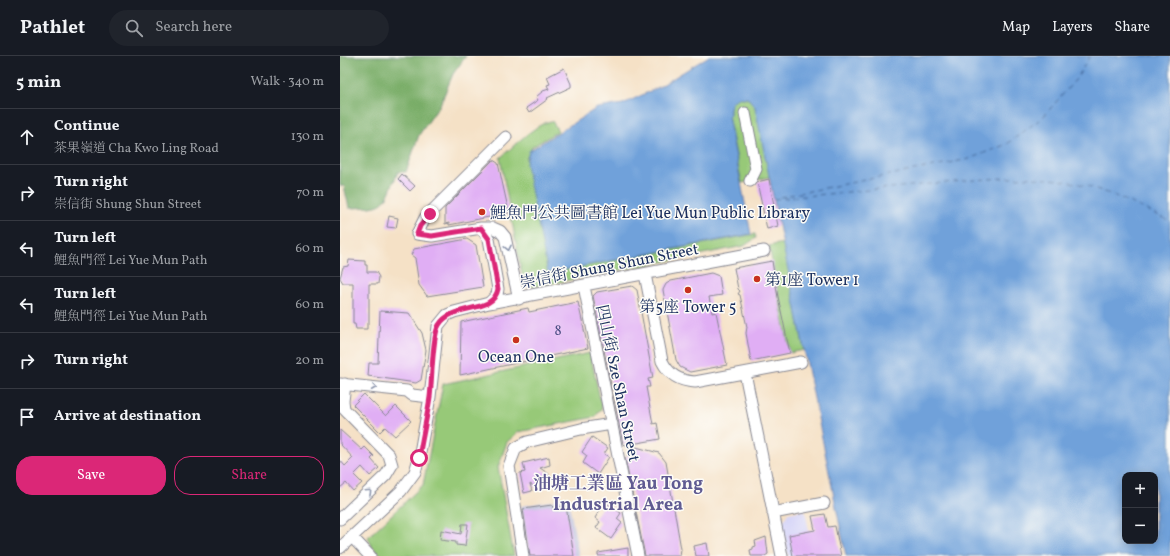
<!DOCTYPE html>
<meta charset="utf-8">
<style>
body{margin:0;font-family:Vollkorn,"Noto Serif TC",serif;background:#20242c;color:#f1f3f6}
.controls{position:absolute;right:12px;bottom:12px;display:grid;overflow:hidden;border-radius:8px;box-shadow:0 2px 10px #0003}
.controls button{width:36px;height:36px;display:grid;place-items:center;padding:0;border:0;border-bottom:1px solid #363941;background:#171b24;color:#f1f3f6;font:20px sans-serif}
.stop{position:absolute;width:12px;height:12px;margin:-9px;border:3px solid #db2777;border-radius:50%;background:#fff}
.stop.end{background:#db2777;border-color:#fff;box-shadow:0 1px 4px #0008}
.list{margin:0;padding:0;list-style:none}
h2{display:flex;justify-content:space-between;align-items:center;height:52px;margin:0;padding:0 16px;font-size:17px}
h2 small{font-size:13px;font-weight:400;color:#9ea1a6}
.list li{display:grid;grid-template-columns:26px 1fr auto;gap:12px;align-items:center;box-sizing:border-box;height:56px;padding:0 16px;border-top:1px solid #363941}
.list b{display:block;font-size:15px;white-space:nowrap}
.list p{margin:0;font-size:13px;white-space:nowrap;color:#9ea1a6}
.list em{font-size:13px;font-style:normal;color:#9ea1a6}
.actions{display:flex;gap:8px;padding:12px 16px}
.actions a{flex:1;padding:9px 0;border:1px solid #db2777;border-radius:16px;text-align:center;font-size:14px;color:#db2777}
.actions .main{background:#db2777;color:#fff}
.icon{flex:none;width:22px;height:22px;fill:none;stroke:currentColor;stroke-width:2;stroke-linecap:round;stroke-linejoin:round}
.map{position:relative;flex:none;width:830px;height:500px;overflow:hidden}
header{display:flex;align-items:center;gap:24px;box-sizing:border-box;height:56px;padding:0 20px;background:#171b24;border-bottom:1px solid #363941}
header strong{font-size:19px}
nav{display:flex;gap:22px;margin-inline-start:auto;font-size:14px}
.search{width:280px;height:36px;background:#20242c;display:flex;align-items:center;gap:10px;box-sizing:border-box;padding:0 14px;border-radius:22px;color:#9ea1a6;font-size:15px}
main{display:flex}
aside{flex:1;background:#171b24}
.map>svg:first-child{display:block}
.built{fill:#d8d7f8}
.industrial{fill:#bfc2dd}
.green{fill:#97c978;stroke:#597c6b}
.forest{fill:#79ad68;stroke:#4a6e63}
.water{fill:#6fa1da;stroke:#45689c;fill-rule:evenodd}
.lines{fill:none;stroke-linecap:round;stroke-linejoin:round}
.ferry{stroke:#385789;stroke-width:1;stroke-dasharray:5 4;stroke-linecap:butt}
.building{fill:#e0aef4}
.minor-casing{stroke:#888892;stroke-width:13}
.minor{stroke:#fff;stroke-width:11}
.oneway{stroke:#8d97ae}
.route{stroke:#db2777;stroke-width:5}
.poi-dot{fill:#c8321e;stroke:#fdfcf7;stroke-width:1.5}
.labels{text-anchor:middle;stroke-width:3;stroke-linejoin:round;paint-order:stroke}
.number-label{font-size:14px;fill:#4c4f84}
.poi-label{font-size:16px;fill:#1b2f5e;stroke:#fdfcf7;text-anchor:start}
.street-label{font-size:16px;fill:#1b2f5e;stroke:#fdfcf7}
.quarter-label{font-size:18px;font-weight:bold;fill:#605b92;stroke:#fdfcf7}
</style>
<header>
<strong>Pathlet</strong>
<div class="search"><svg class="icon" aria-label="search" viewBox="0 0 24 24"><circle cx="10" cy="10" r="6"/><path d="M15 15l6 6"/></svg>Search here</div>
<nav><a>Map</a><a>Layers</a><a>Share</a></nav>
</header>
<main>
<aside>
<h2>5 min<small>Walk · 340 m</small></h2>
<ul class="list">
<li><svg class="icon" aria-label="ahead" viewBox="0 0 24 24"><path d="M12 20V5M6 11l6-6 6 6"/></svg><div><b>Continue</b><p>茶果嶺道 Cha Kwo Ling Road</p></div><em>130 m</em></li>
<li><svg class="icon" aria-label="right" viewBox="0 0 24 24"><path d="M7 20v-9h11M14 6l5 5-5 5"/></svg><div><b>Turn right</b><p>崇信街 Shung Shun Street</p></div><em>70 m</em></li>
<li><svg class="icon" aria-label="left" viewBox="0 0 24 24"><path d="M17 20v-9H6M10 6l-5 5 5 5"/></svg><div><b>Turn left</b><p>鯉魚門徑 Lei Yue Mun Path</p></div><em>60 m</em></li>
<li><svg class="icon" aria-label="left" viewBox="0 0 24 24"><path d="M17 20v-9H6M10 6l-5 5 5 5"/></svg><div><b>Turn left</b><p>鯉魚門徑 Lei Yue Mun Path</p></div><em>60 m</em></li>
<li><svg class="icon" aria-label="right" viewBox="0 0 24 24"><path d="M7 20v-9h11M14 6l5 5-5 5"/></svg><div><b>Turn right</b></div><em>20 m</em></li>
<li><svg class="icon" aria-label="arrive" viewBox="0 0 24 24"><path d="M6 21V4h12l-3 4 3 4H6"/></svg><div><b>Arrive at destination</b></div></li>
</ul>
<div class="actions"><a class="main">Save</a><a>Share</a></div>
</aside>
<div class="map">
<svg width="830" height="500" viewBox="0 0 830 500">
<rect width="100%" height="100%" fill="#fdfcf7"/>
<filter id="ink" filterUnits="userSpaceOnUse"><feTurbulence type="fractalNoise" baseFrequency=".025" numOctaves="2"/><feDisplacementMap in="SourceGraphic" scale="8" xChannelSelector="R" yChannelSelector="G"/><feConvolveMatrix kernelMatrix="1 2 1 2 8 2 1 2 1" color-interpolation-filters="sRGB"/></filter>
<filter id="wash" filterUnits="userSpaceOnUse"><feTurbulence type="fractalNoise" baseFrequency=".012" numOctaves="4" result="noise"/><feDisplacementMap in="SourceGraphic" scale="16" xChannelSelector="R" yChannelSelector="G"/><feGaussianBlur stdDeviation="0.9" result="paint"/><feColorMatrix in="noise" values="0 0 0 0 0 0 0 0 0 0 0 0 0 0 0 0 0 1.4 0 .05"/><feComposite in="paint" operator="in"/></filter>
<g filter="url(#wash)">
<rect width="100%" height="100%" fill="#f5e1c6"/>
<path class="built" d="M465,454L469,475L495,470L501,500H448L442,468L448,457Z"/>
<path class="industrial" d="M228,442L239,500H189L181,450Z"/>
<path class="green" d="M398,41L409,43L415,51L430,121L402,127L388,60L390,59V49Z
M212,65L218,75L192,91L186,103L208,217L415,178L416,182L404,190L194,231L187,228L183,224L160,102C172,92 197,66 212,65Z
M443,187L464,294L450,297L429,190Z
M250,297L262,352L255,361L178,376L167,386L158,411L174,500H42L32,491L28,481L83,429L103,328Z"/>
<path class="forest" d="M0,0H126L113,18L100,49L79,79L66,116H58C43,151 48,151 9,152L4,130H0Z"/>
<path class="water" d="M369,0H830V500H506L415,51L409,43C397,38 388,46 390,59L388,60L411,178L208,217L186,108L189,95L257,52L283,48L319,31ZM785,419H815V485H785Z"/>
<g class="lines">
<path class="ferry" d="M440,141L629,103L667,88L703,61L737,22L750,0
M434,143C487,138 539,133 592,128C636,124 681,118 725,125C762,131 797,150 830,165"/>
</g>
<g id="blocks">
<path class="building" d="M224,12L231,28V31L207,42L208,43L189,57L186,52L198,44L196,41L203,35L209,33L207,29L210,28L207,21Z
M153,104L158,107L169,157L109,169V167L105,168V152Z
M62,118L75,130L70,135L58,123Z
M429,123L438,170L427,173L417,126Z
M49,160L58,162L56,172L47,171Z
M127,183L136,189L143,231L87,240L79,229L75,202L71,199L74,193Z
M9,204L25,205V209H27V216H36L39,221L38,228H29V268H27V273H16L15,268H13V227H3L0,222L3,211L8,210Z
M432,205L437,236L450,297L411,305L406,277L407,271L400,239L398,238L400,235L398,233L394,212Z
M371,217L379,220L382,239L369,241L372,257L376,256L387,309L350,316L340,311L336,304L323,234L326,228L331,225Z
M292,230L297,234L313,322L308,323L310,331H306L313,368L317,367L320,383L286,389L283,388L253,240L257,236Z
M238,246L248,292L120,319L121,266L188,252L189,256Z
M40,255L69,257L82,277L86,294L81,324L76,327L28,320L29,307H38Z
M24,338L46,360L56,350L71,365L55,380L45,371L40,376L13,349Z
M0,374L22,394L25,391L34,400L31,403L39,412L30,420L22,411L14,419L22,427L13,435L6,427L0,432V404L5,410L13,402L0,388Z
M252,381L268,392L264,398L269,401L258,418L243,407L247,400L242,396Z
M296,391L319,397L326,406L341,493L340,500H305L285,402Z
M209,401L210,409L200,412L209,418L199,433L190,428L192,435L184,437L180,417L185,416L183,407Z
M265,446L281,457L277,463L282,467L271,483L256,472L260,466L255,462Z
M212,449L213,452L226,450L234,500H190L183,453Z
M485,458L488,471L495,470L501,500H453L449,479L475,474L472,460Z
M122,468H128L125,490L116,489V486L100,484L101,474L121,478Z
M426,481L428,498L425,500H411L410,494L413,493V491L416,490L415,485Z
M367,487L369,500H356L354,490Z
M288,492V500H258V497Z"/>
</g>
</g>
<g filter="url(#ink)">
<use href="#blocks" fill-opacity="0" stroke="#888892" stroke-width="1"/>
<g class="lines">
<g class="minor-casing">
<path id="minor" d="M405,57L416,113L410,125
M166,81L85,162L77,178L92,180L141,172H153L160,175L165,181L179,243
M141,172L149,183L158,233L157,239L149,247
M305,218L322,305C329,319 339,325 355,326L461,306
M244,230L298,500
M405,317L442,500
M0,328L67,335L72,339L90,341
M433,457L484,447
M0,463L46,419L52,409L49,399L4,353L3,345L5,328
M12,481L30,500
M0,492L61,435L75,416L79,402L90,341L98,270L107,259L114,256L149,247L424,195
M183,500L169,410L176,392L187,386L241,373L272,368"/>
</g>
<use href="#minor" class="minor"/>
</g>
<defs><path id="oneway-chevron" d="M-2-3.5L2.5 0L-2 3.5" fill="none" stroke-width="1.6" stroke-linecap="round" stroke-linejoin="round"/></defs>
<g class="oneway">
<use href="#oneway-chevron" transform="translate(168 192) rotate(78)"/>
<use href="#oneway-chevron" transform="translate(34 331) rotate(7)"/>
<use href="#oneway-chevron" transform="translate(29 436) rotate(-43)"/>
</g>
</g>
<g class="lines" filter="url(#ink)">
<path class="route" d="M79,402C82,382 87,362 90,341C92,327 92,279 99,269C113,246 153,259 158,233L149,183L141,172L92,180L77,178L80,170L90,158"/>
</g>
<g class="poi-dot">
<circle cx="142" cy="156" r="4"/>
<circle cx="417" cy="223" r="4"/>
<circle cx="348" cy="234" r="4"/>
<circle cx="176" cy="284" r="4"/>
</g>
<g class="labels">
<g class="number-label">
<text x="218" y="279">8</text>
</g>
<g class="poi-label">
<text x="150" y="162">鯉魚門公共圖書館 Lei Yue Mun Public Library</text>
<text x="425" y="229">第1座 Tower 1</text>
<text x="348" y="256" text-anchor="middle">第5座 Tower 5</text>
<text x="176" y="306" text-anchor="middle">Ocean One</text>
</g>
<g class="street-label">
<text transform="translate(269 209) rotate(-11)" y="6">崇信街 Shung Shun Street</text>
<text transform="translate(279 327) rotate(78)" y="6">四山街 Sze Shan Street</text>
</g>
<g class="quarter-label">
<text x="278" y="433">油塘工業區 Yau Tong<tspan x="278" dy="21">Industrial Area</tspan></text>
</g>
</g>
</svg>
<div class="controls">
<button>+</button>
<button>−</button>
</div>
<div class="stop" style="left:79px;top:402px"></div>
<div class="stop end" style="left:90px;top:158px"></div>
</div>
</main>
